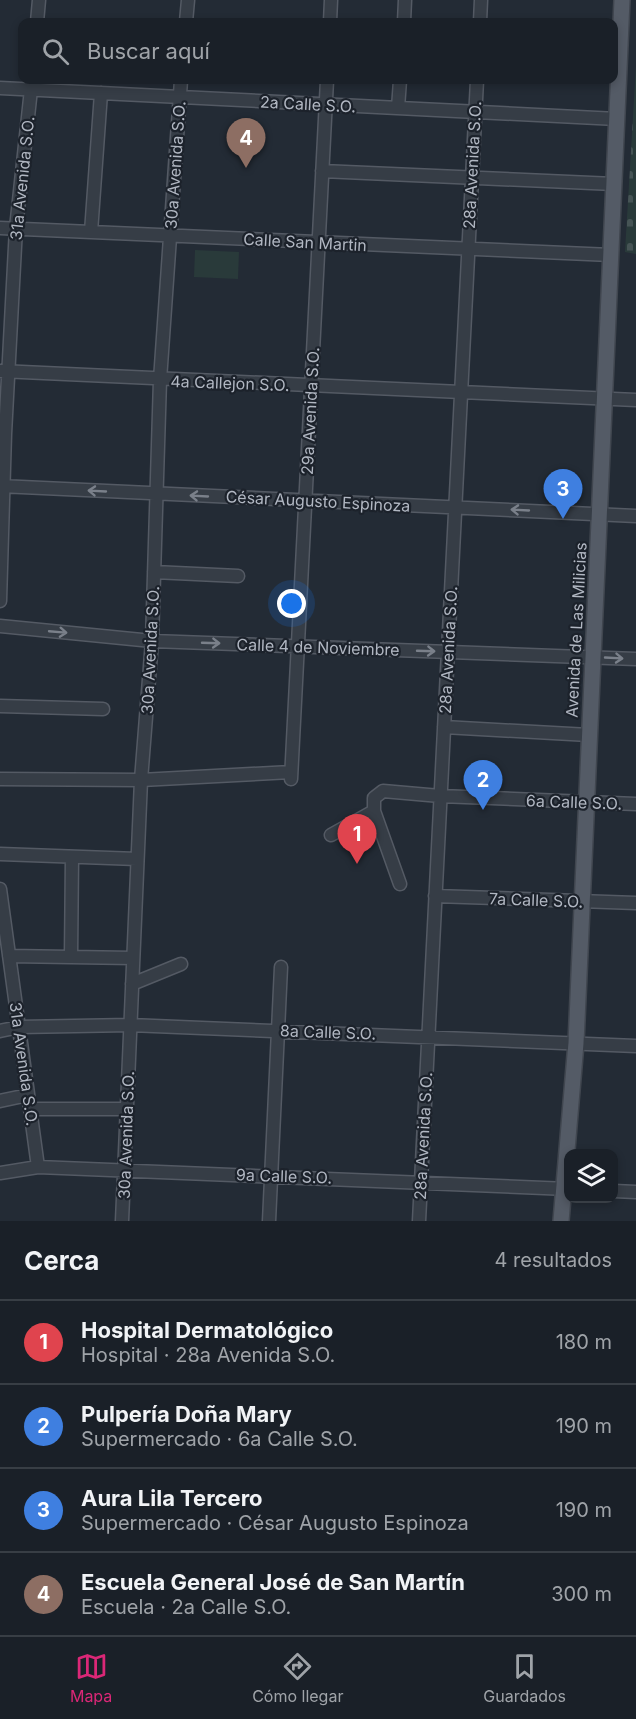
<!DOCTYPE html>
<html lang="es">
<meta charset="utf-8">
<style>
body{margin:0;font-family:Inter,sans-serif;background:#272d34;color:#f1f3f6}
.controls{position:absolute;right:18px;bottom:18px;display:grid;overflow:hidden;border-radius:12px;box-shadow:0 3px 9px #0003}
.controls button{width:54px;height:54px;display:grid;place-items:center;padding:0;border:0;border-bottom:2px solid #383e45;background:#1a2028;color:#f1f3f6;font:30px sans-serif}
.you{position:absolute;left:292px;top:604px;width:21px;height:21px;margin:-15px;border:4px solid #fff;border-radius:50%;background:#1a73e8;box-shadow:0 0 0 9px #1a73e833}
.badge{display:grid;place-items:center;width:39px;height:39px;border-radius:50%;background:#db2777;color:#fff;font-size:20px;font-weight:700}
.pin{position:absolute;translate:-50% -50px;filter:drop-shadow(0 2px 3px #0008)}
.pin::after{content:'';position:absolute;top:32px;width:21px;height:18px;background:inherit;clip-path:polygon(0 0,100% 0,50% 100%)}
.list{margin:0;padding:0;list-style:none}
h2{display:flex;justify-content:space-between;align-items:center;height:78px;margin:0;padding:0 24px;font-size:26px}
h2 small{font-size:20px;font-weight:400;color:#9fa3a8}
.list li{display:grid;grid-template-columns:39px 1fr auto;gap:18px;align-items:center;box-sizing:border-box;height:84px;padding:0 24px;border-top:2px solid #383e45}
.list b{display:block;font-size:22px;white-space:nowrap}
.list p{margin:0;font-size:20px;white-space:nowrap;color:#9fa3a8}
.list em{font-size:20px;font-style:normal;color:#9fa3a8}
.icon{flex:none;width:33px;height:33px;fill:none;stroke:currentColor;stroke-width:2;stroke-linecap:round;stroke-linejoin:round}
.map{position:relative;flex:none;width:636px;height:1221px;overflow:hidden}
.search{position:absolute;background:#1a2028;box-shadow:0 3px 9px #0003;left:18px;right:18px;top:18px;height:66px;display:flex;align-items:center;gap:15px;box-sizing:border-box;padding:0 21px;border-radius:12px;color:#9fa3a8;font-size:22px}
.sheet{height:414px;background:#1a2028}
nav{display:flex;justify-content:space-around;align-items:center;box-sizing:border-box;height:84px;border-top:2px solid #383e45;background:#1a2028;font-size:16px;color:#9fa3a8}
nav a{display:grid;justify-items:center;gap:3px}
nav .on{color:#db2777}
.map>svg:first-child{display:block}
.green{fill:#293a3a}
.cemetery{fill:url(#cemetery-stones)}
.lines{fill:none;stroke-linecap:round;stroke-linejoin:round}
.minor-casing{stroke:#545a64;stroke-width:15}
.major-casing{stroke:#40464f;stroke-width:18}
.minor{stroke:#363d46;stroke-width:12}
.major{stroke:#545b66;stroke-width:15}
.oneway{stroke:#7a808a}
.labels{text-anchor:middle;stroke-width:4.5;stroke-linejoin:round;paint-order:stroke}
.street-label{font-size:16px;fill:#b1b7c2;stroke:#1c222b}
</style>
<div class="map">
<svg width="636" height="1221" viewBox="0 0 636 1221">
<defs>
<pattern id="cemetery-stones" width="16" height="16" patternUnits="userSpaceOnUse" patternTransform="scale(1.5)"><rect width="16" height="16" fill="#293a3a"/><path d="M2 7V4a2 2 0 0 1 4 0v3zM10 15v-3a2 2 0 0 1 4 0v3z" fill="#465455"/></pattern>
</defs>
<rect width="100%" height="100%" fill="#232b35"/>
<path class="green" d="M195,250L239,252L238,279L194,277Z"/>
<path class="cemetery" d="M636,66V254L625,252Z"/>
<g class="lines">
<g class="minor-casing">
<path id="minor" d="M37,22L39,0
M186,22L188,0
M330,22L331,0
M404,22L405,0
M480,22L481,0
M0,88L617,119
M398,108L400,80
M322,171L614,184
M0,228L611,255
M91,232L101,93
M0,371L636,400
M0,486L636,516
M154,572L238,576
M0,601L5,434L16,228L32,80
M0,626L152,641L636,659
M0,706L103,709
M444,727L589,735
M0,779L141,780L291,772
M291,779L327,80
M331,835L374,811
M0,854L137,859
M400,884L374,811V798L383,791L440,796L636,804
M0,889L38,1167
M435,896L636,903
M9,956L133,958
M71,957L72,857
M132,984L181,964
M0,1031L19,1027L130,1025L636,1046
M0,1101L28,1095
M30,1109H127
M0,1173L38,1167L568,1189
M614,1191L636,1192
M122,1221L141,780L152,641L160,380L181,80
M269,1221L281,967
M419,1221L477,80"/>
</g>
<g class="major-casing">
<path id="major" d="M561,1221L576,1043L622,0"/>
</g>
<use href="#minor" class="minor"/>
<use href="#major" class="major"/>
</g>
<defs><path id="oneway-shaft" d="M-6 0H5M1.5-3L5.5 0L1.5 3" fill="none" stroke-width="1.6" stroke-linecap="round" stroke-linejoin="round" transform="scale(1.5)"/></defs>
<g class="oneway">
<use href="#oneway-shaft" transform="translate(97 491) rotate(-177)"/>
<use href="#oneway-shaft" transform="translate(199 496) rotate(-177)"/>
<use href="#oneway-shaft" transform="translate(520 510) rotate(-177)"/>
<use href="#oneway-shaft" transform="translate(58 632) rotate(5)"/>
<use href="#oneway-shaft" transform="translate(211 643) rotate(2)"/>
<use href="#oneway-shaft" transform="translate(426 651) rotate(2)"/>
<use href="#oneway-shaft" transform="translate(614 658) rotate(3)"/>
</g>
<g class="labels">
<g class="street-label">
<text transform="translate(308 104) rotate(3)" y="6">2a Calle S.O.</text>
<text transform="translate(175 165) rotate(-86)" y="6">30a Avenida S.O.</text>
<text transform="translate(472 165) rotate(-87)" y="6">28a Avenida S.O.</text>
<text transform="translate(22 178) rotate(-84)" y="6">31a Avenida S.O.</text>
<text transform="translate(305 242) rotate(3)" y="6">Calle San Martin</text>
<text transform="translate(230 383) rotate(2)" y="6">4a Callejon S.O.</text>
<text transform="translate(310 411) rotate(-87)" y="6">29a Avenida S.O.</text>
<text transform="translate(318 501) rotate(3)" y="6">César Augusto Espinoza</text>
<text transform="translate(576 630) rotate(-87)" y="6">Avenida de Las Milicias</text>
<text transform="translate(318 647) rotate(2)" y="6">Calle 4 de Noviembre</text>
<text transform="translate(150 650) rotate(-87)" y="6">30a Avenida S.O.</text>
<text transform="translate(448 650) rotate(-87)" y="6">28a Avenida S.O.</text>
<text transform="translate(574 802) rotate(2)" y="6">6a Calle S.O.</text>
<text transform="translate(536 900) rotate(2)" y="6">7a Calle S.O.</text>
<text transform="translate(328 1032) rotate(2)" y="6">8a Calle S.O.</text>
<text transform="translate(24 1064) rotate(82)" y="6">31a Avenida S.O.</text>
<text transform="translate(126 1135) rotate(-88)" y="6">30a Avenida S.O.</text>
<text transform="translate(423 1136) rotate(-87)" y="6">28a Avenida S.O.</text>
<text transform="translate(284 1176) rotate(2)" y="6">9a Calle S.O.</text>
</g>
</g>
</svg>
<div class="controls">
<button><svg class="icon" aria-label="layers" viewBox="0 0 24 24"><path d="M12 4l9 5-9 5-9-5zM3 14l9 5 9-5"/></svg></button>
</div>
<div class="you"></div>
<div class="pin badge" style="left:357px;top:864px;background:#e0444e">1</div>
<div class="pin badge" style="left:483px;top:810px;background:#3f7fe0">2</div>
<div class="pin badge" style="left:563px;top:519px;background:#3f7fe0">3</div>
<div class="pin badge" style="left:246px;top:168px;background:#8d6e63">4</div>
<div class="search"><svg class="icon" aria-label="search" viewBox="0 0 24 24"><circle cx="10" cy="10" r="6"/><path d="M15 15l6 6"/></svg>Buscar aquí</div>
</div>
<section class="sheet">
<h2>Cerca<small>4 resultados</small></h2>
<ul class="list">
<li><span class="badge" style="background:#e0444e">1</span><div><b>Hospital Dermatológico</b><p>Hospital · 28a Avenida S.O.</p></div><em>180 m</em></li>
<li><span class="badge" style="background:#3f7fe0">2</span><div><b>Pulpería Doña Mary</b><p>Supermercado · 6a Calle S.O.</p></div><em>190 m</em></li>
<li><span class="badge" style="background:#3f7fe0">3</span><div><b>Aura Lila Tercero</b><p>Supermercado · César Augusto Espinoza</p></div><em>190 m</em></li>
<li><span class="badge" style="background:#8d6e63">4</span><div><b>Escuela General José de San Martín</b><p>Escuela · 2a Calle S.O.</p></div><em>300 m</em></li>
</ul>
</section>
<nav>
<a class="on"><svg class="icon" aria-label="map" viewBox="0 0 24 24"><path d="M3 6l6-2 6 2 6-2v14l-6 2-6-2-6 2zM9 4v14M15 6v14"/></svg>Mapa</a>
<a><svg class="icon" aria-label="directions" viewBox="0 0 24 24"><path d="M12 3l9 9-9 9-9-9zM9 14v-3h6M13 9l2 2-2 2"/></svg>Cómo llegar</a>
<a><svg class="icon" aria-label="saved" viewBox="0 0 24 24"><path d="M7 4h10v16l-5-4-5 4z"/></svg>Guardados</a>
</nav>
